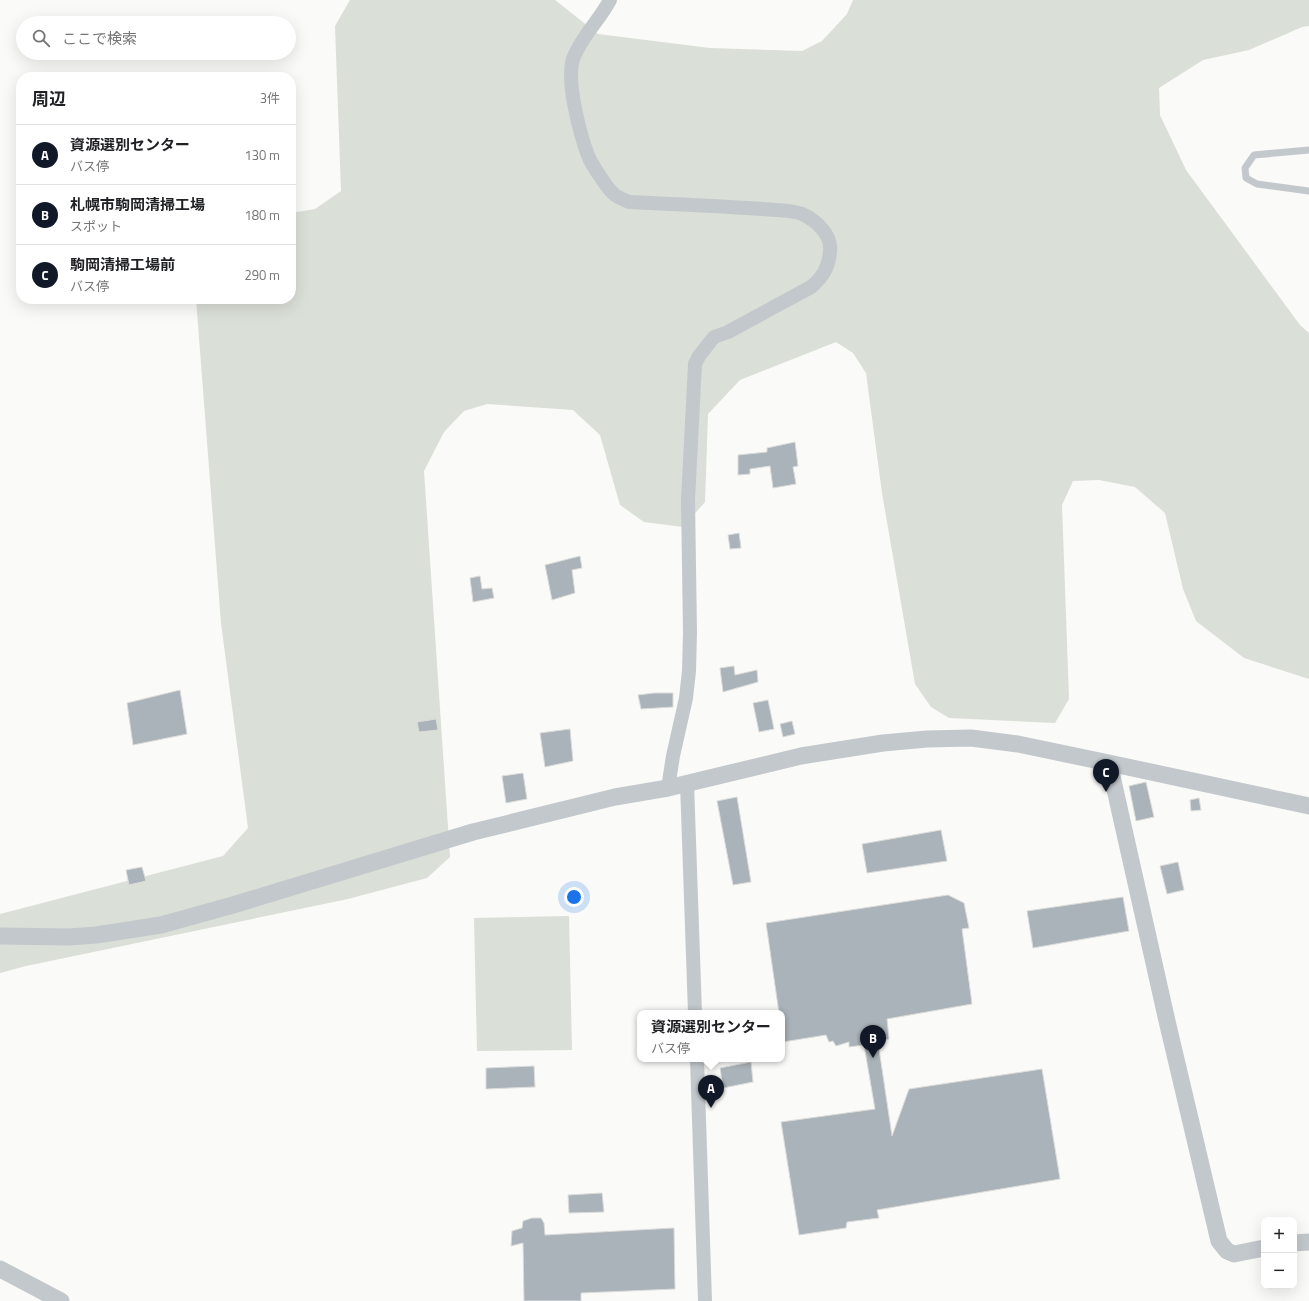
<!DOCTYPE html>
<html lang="ja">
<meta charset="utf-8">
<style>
body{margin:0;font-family:"Titillium Web","Noto Sans JP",sans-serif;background:#f6f6f6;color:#202124}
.controls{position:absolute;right:12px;bottom:12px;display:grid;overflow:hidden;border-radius:8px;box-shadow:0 4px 16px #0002}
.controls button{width:36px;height:36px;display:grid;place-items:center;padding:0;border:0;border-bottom:1px solid #e0e0e0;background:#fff;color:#202124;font:20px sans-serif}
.you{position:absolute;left:574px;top:897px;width:14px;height:14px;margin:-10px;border:3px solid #fff;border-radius:50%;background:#1a73e8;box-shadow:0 0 0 6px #1a73e833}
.badge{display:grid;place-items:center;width:26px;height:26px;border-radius:50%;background:#111827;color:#fff;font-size:13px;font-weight:700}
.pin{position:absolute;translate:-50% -33px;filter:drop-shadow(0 1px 2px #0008)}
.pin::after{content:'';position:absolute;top:21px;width:14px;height:12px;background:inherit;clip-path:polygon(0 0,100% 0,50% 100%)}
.popup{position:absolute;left:637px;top:1010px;width:148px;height:52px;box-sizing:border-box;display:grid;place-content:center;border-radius:8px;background:#fff;filter:drop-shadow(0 1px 3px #0005);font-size:13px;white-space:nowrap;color:#757577}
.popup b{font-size:15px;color:#202124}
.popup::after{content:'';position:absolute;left:50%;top:100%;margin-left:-8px;border:8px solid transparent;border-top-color:#fff}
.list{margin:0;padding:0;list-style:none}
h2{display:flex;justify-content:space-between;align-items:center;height:52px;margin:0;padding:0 16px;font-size:17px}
h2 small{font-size:13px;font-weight:400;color:#757577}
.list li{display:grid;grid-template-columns:26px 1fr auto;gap:12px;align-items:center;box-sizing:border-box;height:60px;padding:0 16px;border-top:1px solid #e0e0e0}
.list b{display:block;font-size:15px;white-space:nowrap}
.list p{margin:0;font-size:13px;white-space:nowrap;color:#757577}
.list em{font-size:13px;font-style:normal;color:#757577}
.icon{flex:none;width:22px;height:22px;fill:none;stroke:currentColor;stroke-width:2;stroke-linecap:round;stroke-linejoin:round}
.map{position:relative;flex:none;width:1309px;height:1301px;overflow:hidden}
.search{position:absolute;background:#fff;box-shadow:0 4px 16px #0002;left:16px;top:16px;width:280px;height:44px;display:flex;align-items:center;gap:10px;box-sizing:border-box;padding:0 14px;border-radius:22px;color:#757577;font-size:15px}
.panel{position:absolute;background:#fff;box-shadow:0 4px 16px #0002;left:16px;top:72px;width:280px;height:232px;border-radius:16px}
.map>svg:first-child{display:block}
.green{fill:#dadfd7}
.building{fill:#aab3b9;stroke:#dcdcda}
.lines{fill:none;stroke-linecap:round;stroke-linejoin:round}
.service{stroke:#c3c8cc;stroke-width:7}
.minor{stroke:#c3c8cc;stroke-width:14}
.tertiary{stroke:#c3c8cc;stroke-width:17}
</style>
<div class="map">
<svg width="1309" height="1301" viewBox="0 0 1309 1301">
<rect width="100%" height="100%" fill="#fafaf8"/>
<path class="green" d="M350,0H555L598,34L710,48L802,51L822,41L847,14L853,0H1309V26L1302,27L1249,50L1203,60L1159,88L1160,115L1186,170L1300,325L1309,333V679L1244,658L1196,621L1183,589L1165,513L1135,487L1099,480L1073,481L1062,505L1069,699L1055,723L949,718L931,707L915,684L882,493L866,373L853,353L836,342L740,380L708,414L705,502L683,527L644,522L620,505L600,435L573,410L487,404L464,411L444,432L424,471L450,857L427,878L348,899L26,966L0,973V914L223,856L248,828L221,623L196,299H291V213L315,209L341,191L335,26Z
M569,916L572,1050L477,1051L474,918Z"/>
<path class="building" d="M795,442L798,466L793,467L796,484L773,488L770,466L750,469V474L738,475V455L767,452V448Z
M739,533L741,548L730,549L728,535Z
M580,556L582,568L572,570L575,593L552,600L545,565Z
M480,576L482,589L492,588L494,598L473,602L470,578Z
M734,666L735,675L757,670L758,682L723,692L720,668Z
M180,690L187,734L133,745L127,703Z
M654,693H673V707L641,709L638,695Z
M768,700L774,729L759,732L753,703Z
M436,719L438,730L419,732L417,722Z
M792,721L795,734L783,737L780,724Z
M570,729L573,761L545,767L540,733Z
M523,773L527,799L506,803L502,776Z
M1146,782L1154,817L1136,821L1129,786Z
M737,797L751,882L733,885L717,801Z
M1199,798L1201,810L1191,811L1190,800Z
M941,830L947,861L867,873L862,844Z
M1178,862L1184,890L1167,894L1160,866Z
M142,867L146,881L129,885L126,870Z
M948,895L964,903L969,928L962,929L972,1004L887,1019L889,1039L878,1042L892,1136L909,1089L1042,1069L1060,1179L877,1210L879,1218L847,1222L846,1228L799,1235L781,1122L875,1109L864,1045L849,1047V1042L836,1046L833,1041L829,1042L826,1035L783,1042L782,1013H779L766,923Z
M1123,897L1129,931L1033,948L1027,911Z
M751,1062L753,1082L723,1088L720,1068Z
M534,1066L535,1087L486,1089V1068Z
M602,1193L604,1212L569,1213L568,1195Z
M532,1218H541L544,1223L545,1235L674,1228L675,1289L581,1293V1301H524L523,1243L511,1246L512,1231L522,1228L523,1221Z"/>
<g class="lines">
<path class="service" d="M1309,150L1254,155L1245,168L1246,178L1257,184L1309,191"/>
<path class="minor" d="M610,0C599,21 581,37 573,59C566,82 580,135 589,158C593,166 608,190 615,195C619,198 625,200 629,202C674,204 718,206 763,209C773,210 794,210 802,214C816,220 832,235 830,251C829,267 823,277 811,287L728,332L714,337L699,356L695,364L688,500L690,632L689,671L686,698L673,756L668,788
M687,783L695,1013
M697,1059L705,1301"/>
<path class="tertiary" d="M1109,763L1167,1021L1219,1241L1227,1251L1234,1254L1264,1248
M0,936L69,937L96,935L161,925L233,905L473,832L615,797L668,788L801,756L883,743L927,739L971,738L1018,744L1109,763L1309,806
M1294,1243L1309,1242
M0,1269L61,1301"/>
</g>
</svg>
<div class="controls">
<button>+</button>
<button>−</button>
</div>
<div class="you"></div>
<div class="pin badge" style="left:711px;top:1108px">A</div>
<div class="popup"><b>資源選別センター</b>バス停</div>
<div class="pin badge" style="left:873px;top:1058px">B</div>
<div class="pin badge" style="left:1106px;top:792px">C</div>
<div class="search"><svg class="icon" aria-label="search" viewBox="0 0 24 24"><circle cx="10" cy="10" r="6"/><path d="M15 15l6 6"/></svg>ここで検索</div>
<section class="panel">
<h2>周辺<small>3件</small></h2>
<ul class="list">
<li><span class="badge">A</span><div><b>資源選別センター</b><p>バス停</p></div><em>130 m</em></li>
<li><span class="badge">B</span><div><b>札幌市駒岡清掃工場</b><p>スポット</p></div><em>180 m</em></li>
<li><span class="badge">C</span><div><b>駒岡清掃工場前</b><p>バス停</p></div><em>290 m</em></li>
</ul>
</section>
</div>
